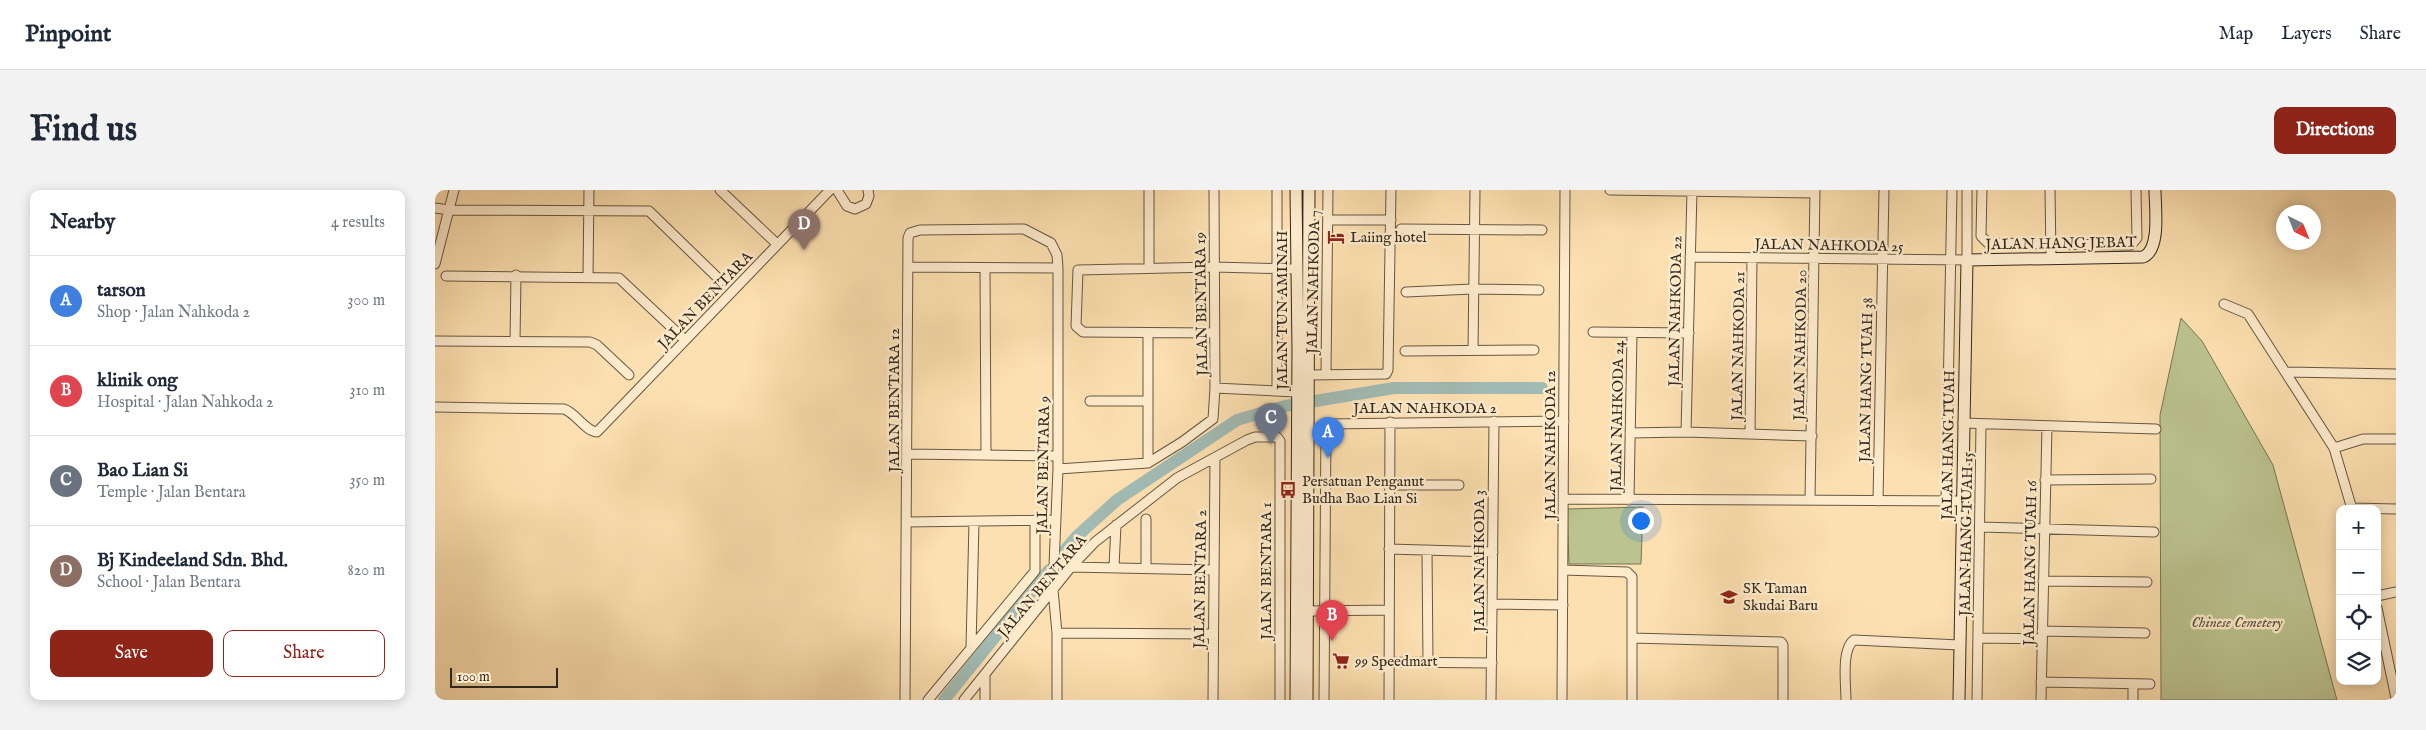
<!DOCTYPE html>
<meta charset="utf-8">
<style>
body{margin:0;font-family:"IM FELL English",serif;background:#f2f2f3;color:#1f2937}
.controls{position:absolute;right:15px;bottom:15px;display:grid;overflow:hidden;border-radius:10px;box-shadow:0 2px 12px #0003}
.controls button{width:45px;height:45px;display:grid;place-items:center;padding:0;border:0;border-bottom:1px solid #e0e1e3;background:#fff;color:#1f2937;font:25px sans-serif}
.compass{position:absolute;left:1841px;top:15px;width:45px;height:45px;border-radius:50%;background:#fff;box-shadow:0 2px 12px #0003;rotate:137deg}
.scale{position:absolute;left:15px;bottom:12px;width:108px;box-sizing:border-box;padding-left:5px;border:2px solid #32291e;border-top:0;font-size:14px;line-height:18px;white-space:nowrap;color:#32291e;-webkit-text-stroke:4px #feebcc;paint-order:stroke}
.you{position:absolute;left:1205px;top:330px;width:18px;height:18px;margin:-12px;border:4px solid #fff;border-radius:50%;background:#1a73e8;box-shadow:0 0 0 8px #1a73e833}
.badge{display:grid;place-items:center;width:32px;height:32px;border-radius:50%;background:#8f2418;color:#fff;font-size:16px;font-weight:700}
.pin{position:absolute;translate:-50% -41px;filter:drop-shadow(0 1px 2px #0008)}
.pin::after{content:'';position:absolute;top:26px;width:18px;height:15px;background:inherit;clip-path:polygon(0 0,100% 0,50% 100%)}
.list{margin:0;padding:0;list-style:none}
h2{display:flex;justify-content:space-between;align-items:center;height:65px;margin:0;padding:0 20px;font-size:21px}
h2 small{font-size:16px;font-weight:400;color:#747a83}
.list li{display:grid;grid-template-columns:32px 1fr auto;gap:15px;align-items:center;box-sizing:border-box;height:90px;padding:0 20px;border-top:1px solid #e0e1e3}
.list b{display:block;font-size:19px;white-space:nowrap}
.list p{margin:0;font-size:16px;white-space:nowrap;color:#747a83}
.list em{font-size:16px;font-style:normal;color:#747a83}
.actions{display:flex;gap:10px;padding:15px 20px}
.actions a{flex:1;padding:11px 0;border:1px solid #8f2418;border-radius:10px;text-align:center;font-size:18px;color:#8f2418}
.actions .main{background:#8f2418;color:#fff}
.icon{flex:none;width:28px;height:28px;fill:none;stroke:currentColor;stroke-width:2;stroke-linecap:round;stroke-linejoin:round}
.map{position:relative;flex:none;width:1961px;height:510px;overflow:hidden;border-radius:10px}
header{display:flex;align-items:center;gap:30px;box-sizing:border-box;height:70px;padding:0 25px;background:#fff;border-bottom:1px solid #e0e1e3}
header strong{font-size:24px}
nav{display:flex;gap:28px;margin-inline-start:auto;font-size:18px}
.intro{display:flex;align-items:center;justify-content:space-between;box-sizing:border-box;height:120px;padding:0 30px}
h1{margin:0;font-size:35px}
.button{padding:12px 22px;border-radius:10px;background:#8f2418;color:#fff;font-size:18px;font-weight:700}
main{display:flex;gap:30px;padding:0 30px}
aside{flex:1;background:#fff;border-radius:10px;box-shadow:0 2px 12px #0003}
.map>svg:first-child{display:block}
.green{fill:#bbc38f;stroke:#767656}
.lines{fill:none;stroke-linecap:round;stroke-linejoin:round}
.river{stroke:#a1bbb4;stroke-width:12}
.street-casing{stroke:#655743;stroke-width:11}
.secondary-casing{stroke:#32291e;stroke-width:13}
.street{stroke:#feebcc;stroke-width:9}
.secondary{stroke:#feebcc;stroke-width:11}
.labels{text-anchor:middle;stroke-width:5;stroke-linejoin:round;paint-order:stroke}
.poi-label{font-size:15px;fill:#32291e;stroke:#feebcc;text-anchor:start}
.street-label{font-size:15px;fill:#32291e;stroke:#feebcc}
.park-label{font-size:15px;font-style:italic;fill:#54503a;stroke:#feebcc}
</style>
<header>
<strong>Pinpoint</strong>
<nav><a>Map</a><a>Layers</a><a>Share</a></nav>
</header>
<div class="intro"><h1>Find us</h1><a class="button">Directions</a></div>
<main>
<aside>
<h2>Nearby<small>4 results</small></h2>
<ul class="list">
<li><span class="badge" style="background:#3f7fe0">A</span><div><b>tarson</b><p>Shop · Jalan Nahkoda 2</p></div><em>300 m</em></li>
<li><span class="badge" style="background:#e0444e">B</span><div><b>klinik ong</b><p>Hospital · Jalan Nahkoda 2</p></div><em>310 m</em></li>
<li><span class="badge" style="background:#6b7280">C</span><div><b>Bao Lian Si</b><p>Temple · Jalan Bentara</p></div><em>350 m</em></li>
<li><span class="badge" style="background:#8d6e63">D</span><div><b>Bj Kindeeland Sdn. Bhd.</b><p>School · Jalan Bentara</p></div><em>820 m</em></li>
</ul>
<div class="actions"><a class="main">Save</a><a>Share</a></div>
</aside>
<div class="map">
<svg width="1961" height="510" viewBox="0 0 1961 510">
<rect width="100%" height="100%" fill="#fde0b1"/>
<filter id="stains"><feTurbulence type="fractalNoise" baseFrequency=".004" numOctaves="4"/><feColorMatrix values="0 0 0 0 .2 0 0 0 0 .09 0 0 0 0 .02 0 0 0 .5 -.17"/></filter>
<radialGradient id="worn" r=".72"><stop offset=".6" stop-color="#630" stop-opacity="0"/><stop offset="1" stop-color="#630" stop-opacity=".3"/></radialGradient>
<path class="green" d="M1746,128L1767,151L1838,275L1902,510H1726L1725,225Z
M1208,317L1206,374H1134L1132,319Z"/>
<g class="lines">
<path class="river" d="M625,366L641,347L682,310L802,230L850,216L959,198H1107
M509,510L614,380"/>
<g class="street-casing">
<path id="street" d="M285,0L342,54
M402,0L412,16L420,19L431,14L434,6L433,0
M842,0V200
M1175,0L1380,3
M1547,0L1546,46L1553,53L1691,55H1696L1702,48L1701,0
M1615,0L1616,67
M0,18L14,20L214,21L286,91
M893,30H956
M966,39L1107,40
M1255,67L1532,70V0
M0,74L19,0
M473,77L623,78
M714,77V0
M550,78L551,264
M11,86L184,88L250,150
M153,87L154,0
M971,102L1038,99L1104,100
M1789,114L1813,124L1899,258L1917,319
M1158,142L1254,143
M779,143L648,142L641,136L643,80L779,77L861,79
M0,151L155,152L162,155L194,185
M80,151L81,85
M1038,160L1040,0
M970,161L1099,160
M1852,182L1961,184
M891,184L893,0
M874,185L951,184L953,180L956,0
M780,198L862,202
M655,211H713
M0,217L129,219C141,223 150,241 162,242L395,0
M1528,233L1721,239
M1251,242L1257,1
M1195,243L1251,242L1377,246
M1315,244L1317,68
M1899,258L1928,249H1961
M473,264L622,266
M713,273V143
M623,279L713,273L747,252L778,229L780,198L779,0
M1610,290L1716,289
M955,295H1024
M1128,309L1527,311
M1194,310L1197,143
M1375,310L1380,0
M1443,311L1449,0
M1511,311L1517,0
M1917,318L1961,319
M472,332L621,330
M1546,337L1719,342
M954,359L1058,362
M992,360L993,473
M636,377L778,380
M679,377L681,335
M711,378V329
M1128,380L1192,382L1197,387V510
M1608,391L1712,392
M1942,406L1961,402
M1057,414L1128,415
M1942,418L1961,508
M873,421L954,420
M1607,441L1710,443
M622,443L778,444
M1197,448L1346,452L1348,455V510
M1544,448L1607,449
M536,457L539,332
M954,472L1057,473
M550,485V510
M1606,492L1715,494
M470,510L473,48L475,43L485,40L589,39L616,53L622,65L623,78V279L618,400L622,443V510
M493,510L600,381V330
M529,510L636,377L660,352L742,288L812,250L820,247H842L845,251V510
M778,510L780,268
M889,510L891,234L1129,231
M954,510L955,232
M1056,510L1059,231
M1127,510L1130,0
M1411,510C1411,495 1406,459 1419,450L1524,455
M1542,510L1546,234
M1606,510L1612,236
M1698,510V494"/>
</g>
<g class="secondary-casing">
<path id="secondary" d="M861,0L863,160L861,510
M872,510L874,0
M1524,510L1532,70L1708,67C1726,60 1720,17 1720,0"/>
</g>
<use href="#street" class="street"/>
<use href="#secondary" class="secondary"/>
</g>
<defs>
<g id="hotel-bare" transform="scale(1.35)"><path d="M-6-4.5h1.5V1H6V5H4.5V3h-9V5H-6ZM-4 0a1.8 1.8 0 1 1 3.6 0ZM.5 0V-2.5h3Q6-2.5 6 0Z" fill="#8f2418" stroke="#feebcc" stroke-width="2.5" paint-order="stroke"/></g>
<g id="bus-bare" transform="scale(1.35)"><path d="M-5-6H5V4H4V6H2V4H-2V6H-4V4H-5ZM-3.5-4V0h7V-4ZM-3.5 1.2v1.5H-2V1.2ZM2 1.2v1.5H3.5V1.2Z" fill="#8f2418" stroke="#feebcc" stroke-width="2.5" paint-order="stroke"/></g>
<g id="school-bare" transform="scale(1.35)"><path d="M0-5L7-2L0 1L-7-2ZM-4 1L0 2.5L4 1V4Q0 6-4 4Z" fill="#8f2418" stroke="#feebcc" stroke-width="2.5" paint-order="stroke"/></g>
<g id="supermarket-bare" transform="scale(1.35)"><path d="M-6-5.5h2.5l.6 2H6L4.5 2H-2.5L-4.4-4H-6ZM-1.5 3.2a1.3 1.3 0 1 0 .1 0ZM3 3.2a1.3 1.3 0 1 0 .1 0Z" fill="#8f2418" stroke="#feebcc" stroke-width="2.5" paint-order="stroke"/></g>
</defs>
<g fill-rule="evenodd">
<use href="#hotel-bare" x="901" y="47"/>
<use href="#bus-bare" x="853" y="300"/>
<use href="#school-bare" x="1294" y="407"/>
<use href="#supermarket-bare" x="906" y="471"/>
</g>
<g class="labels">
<g class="poi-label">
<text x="915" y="52">Laiing hotel</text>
<text x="867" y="296">Persatuan Penganut<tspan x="867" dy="17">Budha Bao Lian Si</tspan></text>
<text x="1308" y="403">SK Taman<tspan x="1308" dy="17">Skudai Baru</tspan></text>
<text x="920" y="476">99 Speedmart</text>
</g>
<g class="street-label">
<text transform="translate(1626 53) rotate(-1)" y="5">JALAN HANG JEBAT</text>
<text transform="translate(1394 55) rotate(1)" y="5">JALAN NAHKODA 25</text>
<text transform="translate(878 92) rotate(-89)" y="5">JALAN NAHKODA 7</text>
<text transform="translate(270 110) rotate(-46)" y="5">JALAN BENTARA</text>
<text transform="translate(766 114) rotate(-91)" y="5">JALAN BENTARA 19</text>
<text transform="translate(847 120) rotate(-90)" y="5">JALAN TUN AMINAH</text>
<text transform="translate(1240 121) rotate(-89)" y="5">JALAN NAHKODA 22</text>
<text transform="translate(1365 155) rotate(-89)" y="5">JALAN NAHKODA 20</text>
<text transform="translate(1303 156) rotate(-89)" y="5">JALAN NAHKODA 21</text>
<text transform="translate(1431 190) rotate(-89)" y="5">JALAN HANG TUAH 38</text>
<text transform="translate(459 210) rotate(-90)" y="5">JALAN BENTARA 12</text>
<text x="990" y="223">JALAN NAHKODA 2</text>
<text transform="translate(1182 226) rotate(-89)" y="5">JALAN NAHKODA 24</text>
<text transform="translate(1115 255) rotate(-90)" y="5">JALAN NAHKODA 12</text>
<text transform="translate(1513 255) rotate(-89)" y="5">JALAN HANG TUAH</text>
<text transform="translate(608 275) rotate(-89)" y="5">JALAN BENTARA 9</text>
<text transform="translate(1531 344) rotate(-89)" y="5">JALAN HANG TUAH 15</text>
<text transform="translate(1044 371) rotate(-90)" y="5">JALAN NAHKODA 3</text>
<text transform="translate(1595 373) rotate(-89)" y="5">JALAN HANG TUAH 16</text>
<text transform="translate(831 381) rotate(-90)" y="5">JALAN BENTARA 1</text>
<text transform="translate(765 389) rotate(-89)" y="5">JALAN BENTARA 2</text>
<text transform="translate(607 396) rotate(-50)" y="5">JALAN BENTARA</text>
</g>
<g class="park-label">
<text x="1802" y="437">Chinese Cemetery</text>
</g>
</g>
<rect width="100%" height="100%" filter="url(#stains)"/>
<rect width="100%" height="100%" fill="url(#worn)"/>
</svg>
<div class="controls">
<button>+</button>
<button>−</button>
<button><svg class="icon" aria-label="locate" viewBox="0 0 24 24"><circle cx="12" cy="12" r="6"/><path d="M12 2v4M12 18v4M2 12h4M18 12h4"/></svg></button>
<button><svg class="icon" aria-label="layers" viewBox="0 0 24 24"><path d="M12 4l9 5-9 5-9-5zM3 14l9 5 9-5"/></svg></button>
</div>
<svg class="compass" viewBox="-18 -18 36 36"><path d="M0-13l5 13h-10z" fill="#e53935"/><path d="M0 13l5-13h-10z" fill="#747a83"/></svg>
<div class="scale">100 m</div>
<div class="you"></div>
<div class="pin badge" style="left:893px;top:268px;background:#3f7fe0">A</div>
<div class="pin badge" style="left:897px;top:451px;background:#e0444e">B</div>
<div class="pin badge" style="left:836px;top:254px;background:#6b7280">C</div>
<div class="pin badge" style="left:369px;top:60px;background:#8d6e63">D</div>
</div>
</main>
